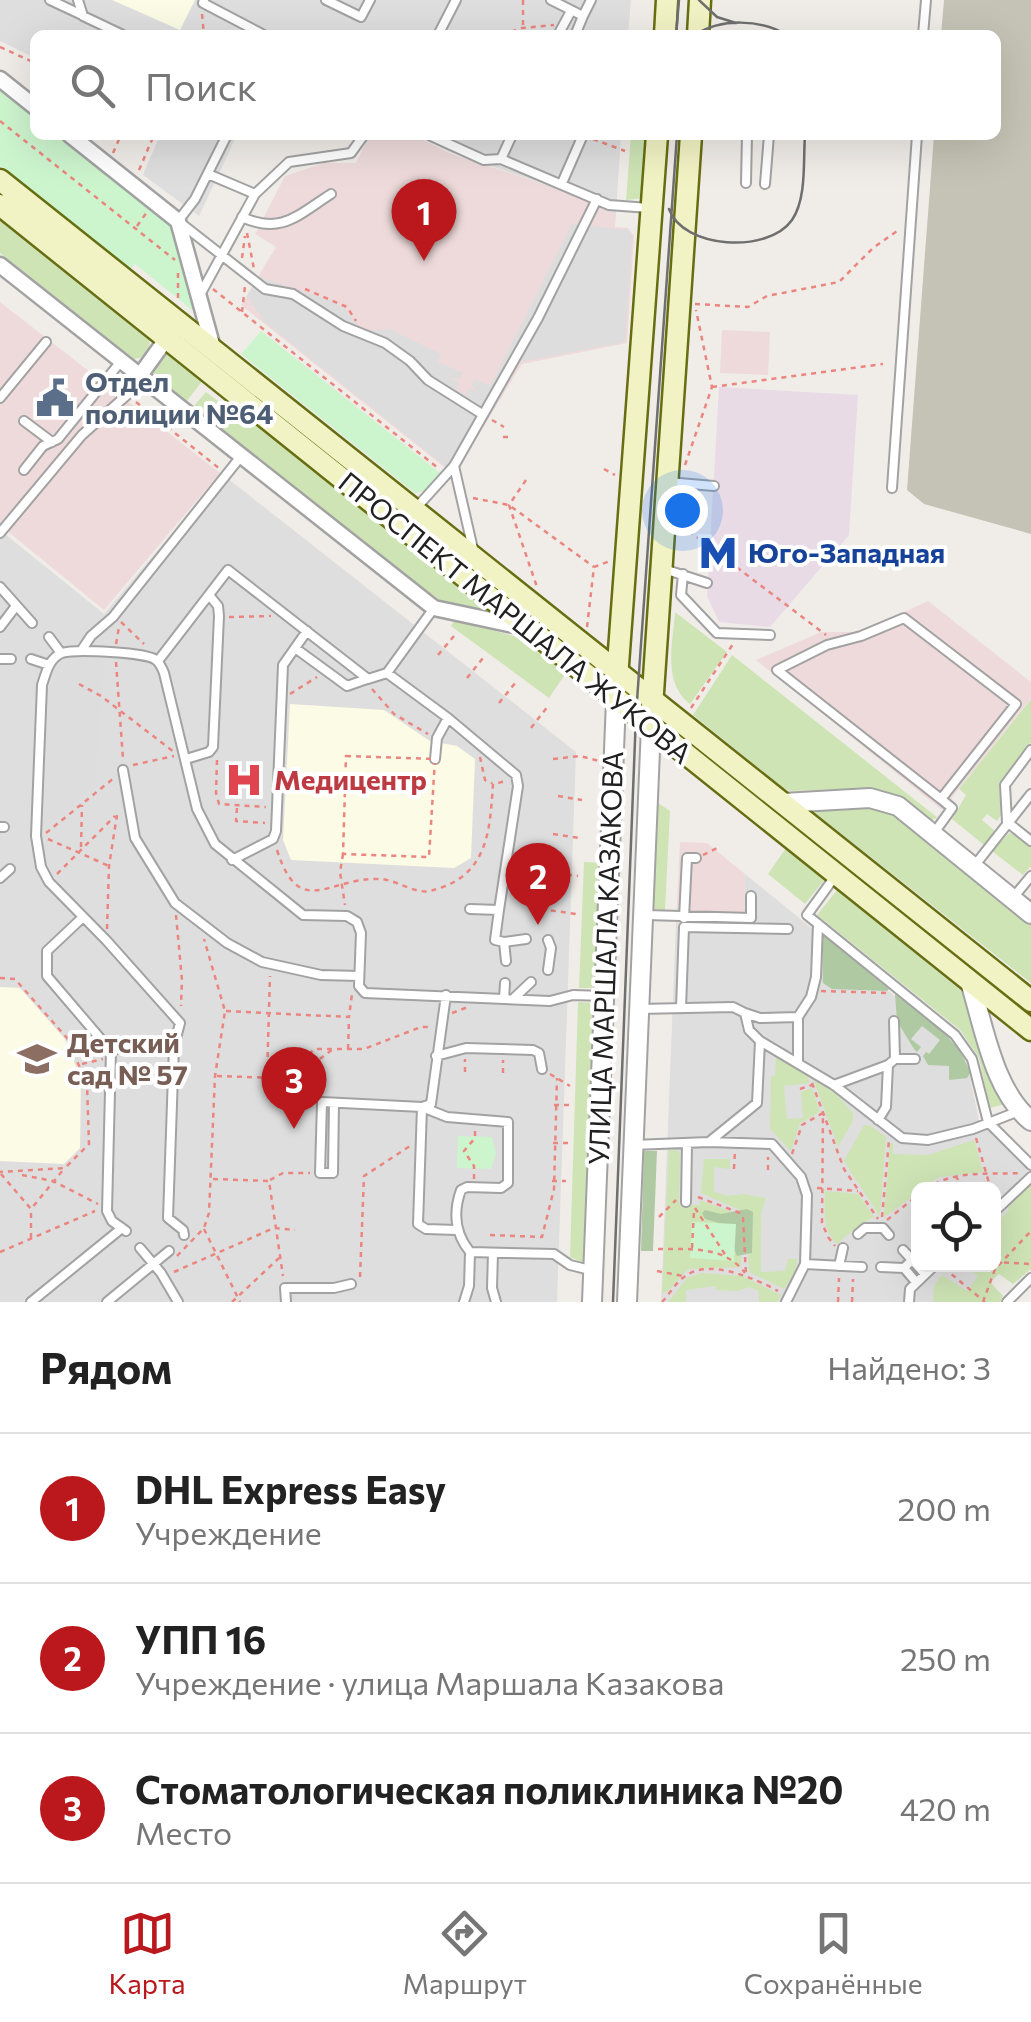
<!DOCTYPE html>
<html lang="ru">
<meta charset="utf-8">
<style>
body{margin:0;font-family:Commissioner,sans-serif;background:#f6f6f6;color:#222}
.controls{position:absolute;right:30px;bottom:30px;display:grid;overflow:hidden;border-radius:15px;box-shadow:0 10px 40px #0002}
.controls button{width:90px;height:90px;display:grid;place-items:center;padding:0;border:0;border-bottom:2px solid #e0e0e0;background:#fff;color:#222;font:50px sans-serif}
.you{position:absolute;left:682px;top:510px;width:35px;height:35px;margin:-25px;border:8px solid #fff;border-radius:50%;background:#1a73e8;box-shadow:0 0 0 15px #1a73e833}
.badge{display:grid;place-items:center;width:65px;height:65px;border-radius:50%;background:#ba181d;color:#fff;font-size:32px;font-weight:700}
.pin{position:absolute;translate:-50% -82px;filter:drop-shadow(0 2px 5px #0008)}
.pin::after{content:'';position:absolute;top:52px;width:35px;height:30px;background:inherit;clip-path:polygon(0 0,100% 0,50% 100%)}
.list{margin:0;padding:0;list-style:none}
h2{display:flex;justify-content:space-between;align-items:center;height:130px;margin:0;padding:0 40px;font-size:42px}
h2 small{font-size:32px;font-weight:400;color:#767676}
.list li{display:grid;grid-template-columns:65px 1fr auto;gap:30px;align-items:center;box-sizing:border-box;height:150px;padding:0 40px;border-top:2px solid #e0e0e0}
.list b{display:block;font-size:38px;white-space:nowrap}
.list p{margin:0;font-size:32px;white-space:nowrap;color:#767676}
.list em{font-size:32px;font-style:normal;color:#767676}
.icon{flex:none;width:55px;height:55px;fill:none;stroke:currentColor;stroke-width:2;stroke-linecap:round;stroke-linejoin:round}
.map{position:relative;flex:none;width:1031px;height:1302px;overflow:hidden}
.search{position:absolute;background:#fff;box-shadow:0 10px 40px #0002;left:30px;right:30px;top:30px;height:110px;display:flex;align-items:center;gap:25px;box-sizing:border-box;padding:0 35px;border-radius:15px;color:#767676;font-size:38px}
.sheet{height:580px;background:#fff}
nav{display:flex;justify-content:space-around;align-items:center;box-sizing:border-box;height:140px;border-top:2px solid #e0e0e0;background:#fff;font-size:28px;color:#767676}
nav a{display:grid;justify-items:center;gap:5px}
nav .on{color:#ba181d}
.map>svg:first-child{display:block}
.residential{fill:#dfdede}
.commercial{fill:#eedada}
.industrial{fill:#e8dbe6}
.education{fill:#fcfbe6}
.construction{fill:#c4c3b5}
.grass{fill:#cee4b5}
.forest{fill:#afcaa2}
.park{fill:#ccf4cd}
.parking{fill:#ddd}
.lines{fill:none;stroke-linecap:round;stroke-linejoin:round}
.service-casing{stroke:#a2a2a2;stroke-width:12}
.minor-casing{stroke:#a2a2a2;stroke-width:19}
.tertiary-casing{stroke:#a2a2a2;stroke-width:22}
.secondary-casing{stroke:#676e12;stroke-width:25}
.path{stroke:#ea867f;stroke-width:2.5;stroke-dasharray:5 5;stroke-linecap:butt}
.service{stroke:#fff;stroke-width:8}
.minor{stroke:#fff;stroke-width:14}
.tertiary{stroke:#fff;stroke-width:18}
.secondary{stroke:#f2f3c4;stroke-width:20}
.tram{stroke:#6f6f6f;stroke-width:2.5}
.labels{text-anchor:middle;stroke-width:8;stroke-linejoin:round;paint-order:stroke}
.service-label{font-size:28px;font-weight:bold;fill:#4e5e75;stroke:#fff;text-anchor:start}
.transit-label{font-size:28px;font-weight:bold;fill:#164399;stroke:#fff;text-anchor:start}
.street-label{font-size:28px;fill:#212121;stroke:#fff}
.health-label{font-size:28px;font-weight:bold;fill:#be3a42;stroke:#fff;text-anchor:start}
.education-label{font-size:28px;font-weight:bold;fill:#785e54;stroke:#fff;text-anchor:start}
</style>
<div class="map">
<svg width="1031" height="1302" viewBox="0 0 1031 1302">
<rect width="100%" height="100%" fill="#f0ede9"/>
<path class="residential" d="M0,0H631L628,35H35V58L0,41Z
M160,135H237L199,216L143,175Z
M416,135H621L616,214L561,190L450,152Z
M222,474L576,752L557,1302H0V530L104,614Z
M745,874L950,1041L969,1072L979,1121L1031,1173V1199L994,1259V1190H918V1264L990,1265L975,1302H661L676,923L744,925Z"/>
<path class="commercial" d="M370,135H413L449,153L561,190L616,214L615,227L628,228L634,236L627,343L522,364L454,475L241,305L276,247L255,234L285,176L324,163H356Z
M0,302L220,473L104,610L0,525Z
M722,330L770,332L768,375L720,373Z
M928,601L1031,682V698L942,810L756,660L821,632H861Z
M680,842L707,843L745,874L744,925L676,923Z"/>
<path class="industrial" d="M719,387L858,395L849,535L770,627L719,622L707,596Z"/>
<path class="education" d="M112,0H195L180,30Z
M290,704L384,710L430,741L457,746L475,759L471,858L454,868L291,860L283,840Z
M0,987L20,988L65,1039L81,1079L80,1148L64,1164L0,1161Z"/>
<path class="construction" d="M944,0H1031V534L924,504L907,490L934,135H996V35H941Z"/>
<path class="grass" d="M631,135H649L644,198L626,200Z
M0,221L149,339C152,349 144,359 134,359L0,253Z
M164,354H170L203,380L186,402L154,376V364Z
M206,392L244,421L248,417L480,604V610L443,602L426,590L193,407Z
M675,612L727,652L690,704C662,682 673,643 675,612Z
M455,620L517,637L566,673L549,698L451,626Z
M732,655L938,818L930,820L898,796L871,788L790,791L783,788L693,715Z
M1031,699V742L999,785L1001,815L997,821L987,814L982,820L995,831L984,845L952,819L966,795L959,789Z
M658,803L670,811L665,910L653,909Z
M868,805L893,813L1031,923V983L811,810L813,807Z
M1009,833L1016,835L1031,847V866L1023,875L992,851Z
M786,848L825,879L805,904L768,874Z
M584,862L602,863L597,988H579Z
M837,890L964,993L1005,1104L990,1108L979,1058L960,1030L817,915Z
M578,1002L596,1003L586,1264L570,1257Z
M776,1056L807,1075L810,1083L784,1086L787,1119L803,1118L801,1092L812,1088L820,1112L800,1123L791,1151L770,1129L771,1076L775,1075Z
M813,1079L837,1095L853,1113V1121L838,1147Z
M864,1125L871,1126L886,1137L880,1217L844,1161Z
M974,1140L983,1172L939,1177L886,1216L884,1214L890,1143H893V1154L928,1155Z
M669,1150H677L680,1154L679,1204L700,1205V1200L737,1214L742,1225L741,1267L688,1269L667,1292L662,1293Z
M704,1159H730V1169L714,1167V1192L728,1196L744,1194L766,1198L761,1213V1272L785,1271L788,1259H798L794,1274L784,1289L749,1272L747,1226L742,1211L701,1193Z
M1031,1181V1269L1013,1284L999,1274L990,1282L1003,1296L1000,1302H933L934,1286L942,1275L967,1291L978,1276L963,1265L960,1269L954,1265L994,1264V1225L1009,1210L1006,1205Z
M825,1191L858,1194L875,1218H870L856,1231L853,1230L837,1244C822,1230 825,1211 825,1191Z
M702,1273L742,1276L781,1295L778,1302H759V1291L749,1287L738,1291L716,1290L715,1286L686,1290V1302H668L687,1278Z"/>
<path class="forest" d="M822,934L889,989L887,991L832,989L823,983Z
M895,994C924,1017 959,1037 970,1073L967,1078L949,1080V1066L928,1065L923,1056L926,1052L929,1054L940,1040L922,1026L911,1039L921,1047L917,1052L914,1049L897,1021Z
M644,1151H657L653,1251H641Z
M747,1209L753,1212L752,1253L737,1256L723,1224L705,1219L702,1213L705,1210L721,1214Z"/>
<path class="park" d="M0,88L35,116V135H59L166,221L174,231L197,304L192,310L135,264L130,269L0,166Z
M261,331L440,473L424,491L415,493L241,354Z
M458,1136L492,1137L496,1154L491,1169L457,1168Z
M692,1222L736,1224L734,1261L690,1258Z"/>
<path class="parking" d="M572,224L628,230L632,236L625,342L519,362L454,473L265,322L247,296L259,277L330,300L345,309L358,325L368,331L389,329L441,354L438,362L463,373L460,379L449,378L459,382L456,390L466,395L470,388L477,393L472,385L475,379L490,386Z
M71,657L104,659L95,787L44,828L49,687Z"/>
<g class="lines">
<g class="service-casing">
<path id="service" d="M50,0L82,15
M78,0L83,16L123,35
M204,0L203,3L264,35
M326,0L361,17L370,0
M551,0L583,16L576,33L580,35
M583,16L591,0
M438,35L456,0
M558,35L571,11
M923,35L926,0
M227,135L195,199L178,221L265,289L293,294L343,326L385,343L410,361L428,380L482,414
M429,135L484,160L501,159L609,205L649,208
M501,159L512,135
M208,174L255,194L289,162L351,153L364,135
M562,183L583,135
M746,183L747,135
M765,184L769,135
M242,217C281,235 298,215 331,194
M200,295L255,194
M0,398L46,342
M24,421L52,442
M454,466L473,549
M24,470L43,446L58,439L122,360
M668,482L714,486
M892,488L917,135
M417,507L454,466L538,318L597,199
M0,533L82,435L127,395L141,374
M664,569L707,583
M683,574L681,595L717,633L770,635
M0,587L32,623
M0,627L16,606
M49,637L61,653
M295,648L347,686L367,679
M81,651L91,636L113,617L242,455
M0,659H11
M31,659L49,665
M158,661L228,570L368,679L387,673L434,608
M387,673L448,718L516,775L518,786L499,910L470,909
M1031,750L1005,785L1007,822L1031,841
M186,759L209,752L213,747L219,616L218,606L209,595
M435,759L437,738L448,718
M123,770L135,838L175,903L227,943L262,962L321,975L359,976
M0,827H4
M934,833L952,808L941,799L1016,704L904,618L861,636L827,645L777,670L941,799
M232,860L273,839L276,831L283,665L307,631
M975,865L1031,794
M836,875L807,915L955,1035L972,1059L988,1122L1031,1165
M0,878L10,869
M1012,899L1031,876
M499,910L495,940L504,942L526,939
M646,915L751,918V896
M82,918L47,951V976L111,1051L107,1211L112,1221L126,1231
M684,918L687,858H696
M504,942L506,961
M548,970L551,948L548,940
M446,995L431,1104L422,1107L418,1224L426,1229L457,1230
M504,999L505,983
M513,999L531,982
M681,1008L684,927L788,929
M639,1009L733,1007L745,1013L749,1030L760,1041L834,1085L902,1138L928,1140L973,1129L1019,1111
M745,1013L760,1018L798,1017
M894,1021L895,1059
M151,1046H174
M111,1051L131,1045
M436,1056L466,1048L533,1050L539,1053L542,1069
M798,1062V1017L811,997L816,977L818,924
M834,1085L888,1065
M334,1103L333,1173H320L322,1102L422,1107L447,1117L508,1122V1183L501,1188L467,1187L461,1190C453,1212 455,1234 470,1252L554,1254L570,1265L594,1271
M878,1120L886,1107L888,1065L895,1059H915
M709,1142L772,1144L801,1177L807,1195L805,1264L786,1302
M633,1145L709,1142L757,1103L760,1041
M686,1202L687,1144
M994,1212L1031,1177
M858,1234L865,1228H883L889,1235
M184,1235L183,1230L168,1218L174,1046L180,1023L106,940L49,882L41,867L36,836L42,685C46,673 49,658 62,653C75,649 147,652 156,660C159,662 163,670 164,673L197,809L215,844L303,915L347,916L357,922L361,933L359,986L365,993L550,1001L573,995L604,996
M140,1248L161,1273L178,1302
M903,1250L925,1274
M493,1253L492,1288L496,1302
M912,1260L904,1268L916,1282
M805,1264L862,1267
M839,1266L843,1248
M881,1267L904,1268
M31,1302L122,1228
M107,1302L169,1251
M286,1302L285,1288H334L351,1284
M464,1302L469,1286L470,1252
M909,1302L910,1289L936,1264
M1007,1302L1031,1278"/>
</g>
<g class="minor-casing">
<path id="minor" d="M0,79L35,107
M70,135L178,221L213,348
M0,265L434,608L523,627
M141,374L167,338"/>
</g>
<g class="tertiary-casing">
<path id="tertiary" d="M783,803L870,798L898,806L1031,914
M970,982C984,1026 993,1090 1031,1121
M592,1302L616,700
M627,1302L651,726"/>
</g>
<g class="secondary-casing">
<path id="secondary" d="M665,35L667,0
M698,35L700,0
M0,180L1031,1001
M0,205L1031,1030
M617,678L657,135
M652,707L691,135"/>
</g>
<path class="path" d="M523,0V35
M202,14L204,35
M502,35L522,28L554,25
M0,47L35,63
M0,121L175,260
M593,139L625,151
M113,153L121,135
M139,170L154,135
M137,226L147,212
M247,233L254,269
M242,258L245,236
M178,273V300
M213,289L438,468
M305,289L347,307L356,321
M695,304L748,307L767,296L839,282L873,248L900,229
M242,312L245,286
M712,387L883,364
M136,402L220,469
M492,420L504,427
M503,437H508
M685,465L712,387L696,310
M604,469L615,475
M526,480L509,505L537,587
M473,498L509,505L594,567
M681,525L826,635
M229,617L271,616
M121,622L144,644
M587,627L594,567L610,561
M116,644L119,627
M438,655L454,636
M116,662L123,759
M467,678L483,658
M79,684L101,696L174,752
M372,689L394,714L428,734
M290,694L317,677
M499,703L516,682
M691,708L733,644
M531,728L548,706
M346,756L435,759L429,857L343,854Z
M480,757L485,780L492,783
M553,759L580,756L599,761
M217,760L216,793L219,804L266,807
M133,765L174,756
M558,796L582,800
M237,808L236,821L265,823
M46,833L114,778
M553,834L580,838
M48,839L109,866
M81,847L82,805
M277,850C299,919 327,879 376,879C392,878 406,889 421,891C429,893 435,889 443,887C489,870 490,826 493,784L507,781
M343,854L340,872L345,905
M703,855L719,847
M547,872L578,876
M57,874L115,816
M541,909L576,914
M176,915L182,980L181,1006
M107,929L109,866L117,815
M0,978L15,979L67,1038L87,1084L89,1144L65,1168L0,1172
M821,991L888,993
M226,1011L349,1017L352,994
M452,1013L468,1007
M348,1049L349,1019
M82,1064L103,1059
M465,1072V1059
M503,1073V1060
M550,1074L570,1086
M217,1076L278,1078L315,1049H364L421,1027H430
M267,1077L270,976
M812,1083L844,1169L878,1219
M800,1089L812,1085
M312,1097L316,1062L333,1049
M554,1105H569
M976,1138L991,1190
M553,1143H568
M792,1154L802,1125L823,1113L822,1223L828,1237L835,1246
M734,1169L735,1150
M768,1170V1157
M1,1174L31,1209L63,1170
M22,1175L53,1181L98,1204
M955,1176L967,1190
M213,1179L269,1181L283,1276
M474,1179V1166L464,1151L475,1138V1130
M270,1180L283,1173H310
M552,1181H566
M817,1188L858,1191
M926,1190C953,1169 987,1175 1020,1173
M698,1197L740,1213L743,1218L746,1275
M695,1208L726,1256
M659,1217L676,1200
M882,1217L889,1140
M887,1220L918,1195
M204,1229L240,1302
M490,1235L542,1237L554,1189L557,1078
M31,1238V1211
M692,1248L694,1211
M658,1249C690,1249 725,1246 745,1273
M0,1252L95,1211
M177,1256L204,1228L209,1213L215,1076L225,1011L204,939
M994,1262L1031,1264
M944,1268L985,1302
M657,1271L683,1276
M174,1272L274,1228L295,1230
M360,1277L364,1176L410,1146
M232,1302L279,1258
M662,1302C670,1294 675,1283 684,1277C708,1257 756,1279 778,1291
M838,1302L839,1278
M852,1302L853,1279
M983,1302L995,1269L1031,1231"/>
<use href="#service" class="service"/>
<use href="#minor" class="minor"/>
<use href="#tertiary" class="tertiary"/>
<use href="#secondary" class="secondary"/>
<path class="tram" d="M699,0L717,17L736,23
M676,35L679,0
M695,35C721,18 760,19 787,35
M669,209C683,249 768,254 792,220C807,198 803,161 805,135
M613,1302L636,715L677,135"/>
</g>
<defs>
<g id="civic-bare" transform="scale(3)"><path d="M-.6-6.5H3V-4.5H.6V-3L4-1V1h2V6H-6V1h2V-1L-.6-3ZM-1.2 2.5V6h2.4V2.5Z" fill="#5c6f8a" stroke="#fff" stroke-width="2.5" paint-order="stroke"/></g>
<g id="metro-bare" transform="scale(3)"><path d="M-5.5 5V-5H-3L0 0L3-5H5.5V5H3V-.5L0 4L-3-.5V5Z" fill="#1a4fb4" stroke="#fff" stroke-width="2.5" paint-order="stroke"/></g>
<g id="hospital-bare" transform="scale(3)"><path d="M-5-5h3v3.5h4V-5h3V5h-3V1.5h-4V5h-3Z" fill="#e0444e" stroke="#fff" stroke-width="2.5" paint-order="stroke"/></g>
<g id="school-bare" transform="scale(3)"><path d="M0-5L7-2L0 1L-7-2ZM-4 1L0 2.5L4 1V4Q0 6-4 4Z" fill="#8d6e63" stroke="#fff" stroke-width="2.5" paint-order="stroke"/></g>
</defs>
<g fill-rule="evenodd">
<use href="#civic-bare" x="55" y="398"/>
<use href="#metro-bare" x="718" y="553"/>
<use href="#hospital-bare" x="244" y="780"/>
<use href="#school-bare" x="37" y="1059"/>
</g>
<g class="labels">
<g class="service-label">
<text x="85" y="392">Отдел<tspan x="85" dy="32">полиции №64</tspan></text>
</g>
<g class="transit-label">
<text x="748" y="563">Юго-Западная</text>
</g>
<g class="street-label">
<text transform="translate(515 618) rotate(39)" y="10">ПРОСПЕКТ МАРШАЛА ЖУКОВА</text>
<text transform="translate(606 958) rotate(-88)" y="10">УЛИЦА МАРШАЛА КАЗАКОВА</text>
</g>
<g class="health-label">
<text x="274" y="790">Медицентр</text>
</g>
<g class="education-label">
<text x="67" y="1053">Детский<tspan x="67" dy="32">сад № 57</tspan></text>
</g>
</g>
</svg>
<div class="controls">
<button><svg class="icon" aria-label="locate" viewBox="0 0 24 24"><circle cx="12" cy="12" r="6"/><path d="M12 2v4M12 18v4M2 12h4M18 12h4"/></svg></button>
</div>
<div class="you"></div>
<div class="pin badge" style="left:424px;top:261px">1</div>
<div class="pin badge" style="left:538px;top:925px">2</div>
<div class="pin badge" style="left:294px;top:1129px">3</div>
<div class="search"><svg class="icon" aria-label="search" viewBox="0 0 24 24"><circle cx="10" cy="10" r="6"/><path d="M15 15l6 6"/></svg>Поиск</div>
</div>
<section class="sheet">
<h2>Рядом<small>Найдено: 3</small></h2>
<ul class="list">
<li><span class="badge">1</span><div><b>DHL Express Easy</b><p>Учреждение</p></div><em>200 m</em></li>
<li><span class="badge">2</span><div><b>УПП 16</b><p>Учреждение · улица Маршала Казакова</p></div><em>250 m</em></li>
<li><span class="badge">3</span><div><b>Стоматологическая поликлиника №20</b><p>Место</p></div><em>420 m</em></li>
</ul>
</section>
<nav>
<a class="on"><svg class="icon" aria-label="map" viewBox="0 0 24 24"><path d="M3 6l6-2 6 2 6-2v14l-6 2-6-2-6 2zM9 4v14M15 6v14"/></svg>Карта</a>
<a><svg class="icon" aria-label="directions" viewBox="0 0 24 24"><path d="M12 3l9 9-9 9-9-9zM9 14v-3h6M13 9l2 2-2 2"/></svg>Маршрут</a>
<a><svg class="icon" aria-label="saved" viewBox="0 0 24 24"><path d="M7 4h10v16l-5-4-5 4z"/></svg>Сохранённые</a>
</nav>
